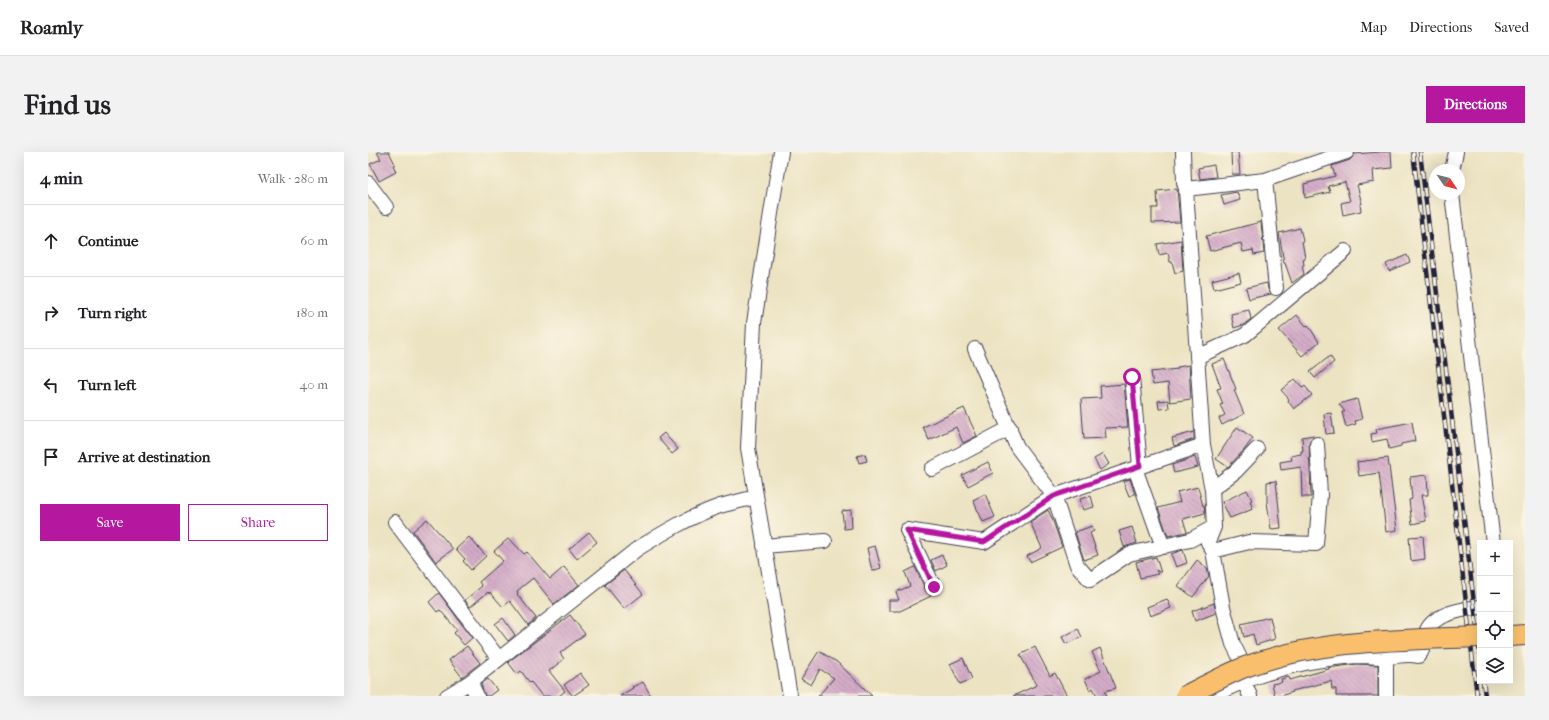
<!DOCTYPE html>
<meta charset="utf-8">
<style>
body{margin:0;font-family:"IM FELL French Canon",serif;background:#f2f2f2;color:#202124}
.controls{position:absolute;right:12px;bottom:12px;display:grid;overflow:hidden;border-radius:0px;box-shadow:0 4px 16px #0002}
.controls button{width:36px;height:36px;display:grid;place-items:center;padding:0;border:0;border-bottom:1px solid #e0e0e0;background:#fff;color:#202124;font:20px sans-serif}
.compass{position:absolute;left:1061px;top:12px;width:36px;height:36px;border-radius:50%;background:#fff;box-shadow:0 4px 16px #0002;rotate:125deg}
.stop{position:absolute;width:12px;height:12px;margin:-9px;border:3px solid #b5179e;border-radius:50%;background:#fff}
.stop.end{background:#b5179e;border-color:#fff;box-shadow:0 1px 4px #0008}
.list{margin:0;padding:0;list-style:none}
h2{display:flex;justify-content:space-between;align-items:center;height:52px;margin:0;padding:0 16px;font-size:17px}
h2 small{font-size:13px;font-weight:400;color:#757577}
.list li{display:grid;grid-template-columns:26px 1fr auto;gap:12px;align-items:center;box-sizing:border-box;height:72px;padding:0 16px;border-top:1px solid #e0e0e0}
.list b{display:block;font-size:15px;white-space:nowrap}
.list em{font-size:13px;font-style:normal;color:#757577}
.actions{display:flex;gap:8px;padding:12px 16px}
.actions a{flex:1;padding:9px 0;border:1px solid #b5179e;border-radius:0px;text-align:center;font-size:14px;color:#b5179e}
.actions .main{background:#b5179e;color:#fff}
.icon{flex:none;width:22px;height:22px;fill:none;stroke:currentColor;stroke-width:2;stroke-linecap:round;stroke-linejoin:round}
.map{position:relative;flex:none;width:1157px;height:544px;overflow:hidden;border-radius:0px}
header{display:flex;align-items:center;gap:24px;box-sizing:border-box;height:56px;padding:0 20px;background:#fff;border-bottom:1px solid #e0e0e0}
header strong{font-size:19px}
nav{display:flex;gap:22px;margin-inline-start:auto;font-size:14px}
.intro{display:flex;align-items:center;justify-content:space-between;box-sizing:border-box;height:96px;padding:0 24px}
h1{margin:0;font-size:28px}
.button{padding:10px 18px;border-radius:0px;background:#b5179e;color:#fff;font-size:14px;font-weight:700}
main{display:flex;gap:24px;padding:0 24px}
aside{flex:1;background:#fff;border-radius:0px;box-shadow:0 4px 16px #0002}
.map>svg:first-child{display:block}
.building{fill:url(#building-back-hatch)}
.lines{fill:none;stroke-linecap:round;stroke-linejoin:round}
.minor-casing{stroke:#403f4f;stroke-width:16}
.minor{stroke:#fff;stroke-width:14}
.rail-casing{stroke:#22223b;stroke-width:4.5}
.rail{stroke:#fcf5e5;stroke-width:3;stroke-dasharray:9;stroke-linecap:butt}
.highway-bridge-casing{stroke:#403f4f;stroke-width:22;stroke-linecap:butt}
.highway-bridge{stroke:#f9bf6d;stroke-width:20}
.route{stroke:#b5179e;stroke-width:5}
</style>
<header>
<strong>Roamly</strong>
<nav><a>Map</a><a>Directions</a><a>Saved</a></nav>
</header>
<div class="intro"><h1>Find us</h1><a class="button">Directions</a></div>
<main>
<aside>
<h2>4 min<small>Walk · 280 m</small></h2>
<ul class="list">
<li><svg class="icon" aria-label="ahead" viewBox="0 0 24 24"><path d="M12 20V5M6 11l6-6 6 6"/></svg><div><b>Continue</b></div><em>60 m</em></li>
<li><svg class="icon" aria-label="right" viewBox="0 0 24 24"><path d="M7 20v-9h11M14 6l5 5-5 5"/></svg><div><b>Turn right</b></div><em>180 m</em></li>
<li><svg class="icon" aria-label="left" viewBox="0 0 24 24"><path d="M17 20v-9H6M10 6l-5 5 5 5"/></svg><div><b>Turn left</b></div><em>40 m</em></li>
<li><svg class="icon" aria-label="arrive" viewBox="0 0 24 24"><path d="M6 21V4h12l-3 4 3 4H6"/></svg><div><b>Arrive at destination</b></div></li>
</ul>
<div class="actions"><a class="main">Save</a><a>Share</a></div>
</aside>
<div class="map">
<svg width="1157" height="544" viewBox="0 0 1157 544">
<defs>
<pattern id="building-back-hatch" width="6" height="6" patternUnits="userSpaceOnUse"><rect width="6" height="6" fill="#d4acc8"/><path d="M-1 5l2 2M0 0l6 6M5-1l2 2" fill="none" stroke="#ac8ca4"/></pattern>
</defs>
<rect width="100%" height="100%" fill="#fcf5e5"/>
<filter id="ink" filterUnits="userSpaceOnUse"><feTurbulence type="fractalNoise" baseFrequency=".025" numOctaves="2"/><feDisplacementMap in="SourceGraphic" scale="8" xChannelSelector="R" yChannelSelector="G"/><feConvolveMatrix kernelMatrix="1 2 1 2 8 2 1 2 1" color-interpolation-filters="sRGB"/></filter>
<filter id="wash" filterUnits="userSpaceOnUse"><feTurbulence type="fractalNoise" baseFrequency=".012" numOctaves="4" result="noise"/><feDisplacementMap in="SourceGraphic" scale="16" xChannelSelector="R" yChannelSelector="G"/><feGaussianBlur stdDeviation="0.9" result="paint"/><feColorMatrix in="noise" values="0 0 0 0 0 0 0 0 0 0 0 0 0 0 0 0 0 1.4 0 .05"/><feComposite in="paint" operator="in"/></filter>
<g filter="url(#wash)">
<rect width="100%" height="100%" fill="#ece3c2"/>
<g id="blocks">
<path class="building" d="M9,0H21L27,12L25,13L28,20L11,29L2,12L13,7Z
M863,0H870L872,22H864Z
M1012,0H1023L1024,16L1005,18L1006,30L989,33L994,52H992L993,59L975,63L973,51L982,49L977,30L960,34L962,40L937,46L936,32L967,24L964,14L982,8L987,2Z
M846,13L848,25L832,27L830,16Z
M809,37L812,70L784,71V56H790L789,39Z
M869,40L872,48L856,53L853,43Z
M893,70L896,101L886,103L885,98L875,100L873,91L842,99L838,84Z
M932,76L935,88L934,89L937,106L935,107L936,113L934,114L936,122L924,131L917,111H916L911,81Z
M813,88L815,119L807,121L804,110H802L800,101L791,103L789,92Z
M1039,103L1042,110L1021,119L1018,112Z
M871,121L873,130L846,137L844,128Z
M899,131L900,137L903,142L881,147L878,136Z
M881,158L883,167L875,173L866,176L863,162Z
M929,163L938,174L940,173L951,190L934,204L911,178Z
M962,204L966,210L947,226L942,220Z
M856,207L868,237L866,238L876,262L854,273L851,266L857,263L852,253L855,252L849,237L853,236L844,212Z
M821,213L823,247L802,250L800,231L785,233L783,220L810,217V215Z
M927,227L935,236L937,234L944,243L926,257L920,249L921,247L913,238Z
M756,232L760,275L737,276L738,286L716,287L713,247L733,246L732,234Z
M989,247L994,267L987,269L988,272L978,275L974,260H977L971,252Z
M800,248L801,256L791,257L790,249Z
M596,256L609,284L595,291L588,275L561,288L555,275Z
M963,261L966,281L958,282L956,262Z
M1044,270L1047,289L1033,292V294L1021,297L1019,287L1004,290L1003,282L1009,281L1008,277Z
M869,275L885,286L877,297L860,315L848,307Z
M826,280V287L806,294L804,286Z
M296,281L310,297L304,302L290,286Z
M946,283L942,288L941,292L943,345H934L933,315L913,318L912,310L924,308L923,304L933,302V299H935L934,285Z
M497,302L499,309L491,311L489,304Z
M735,302L741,312L732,318L726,307Z
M827,305L830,315L806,321L804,313Z
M1020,306L1029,378L1018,380L1011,321L991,324L989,310Z
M620,310L625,321L600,334L594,323Z
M1059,323L1060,343H1053L1058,369L1044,372L1041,348L1044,347L1042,325Z
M762,327L767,342L761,344L755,329Z
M908,329L913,376L903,377L899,350V330Z
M830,335L835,354L836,353L837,361L815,367L819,380L800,384L790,356L812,350L809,340Z
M879,338L884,348L882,349L885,357L862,366L854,350Z
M617,342L627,365L615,370L605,348Z
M723,344L726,355L715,358L712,347Z
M483,358L484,376L477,377H476L474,359Z
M680,358L685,369L694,395L662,410L659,404L674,396L662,370Z
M59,367L85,397L68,410L45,379Z
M724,374L726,379L722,381L730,403L716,408L707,380Z
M764,375L769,391L756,395L751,379Z
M221,380L229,390L209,407L201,397Z
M1055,384L1057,407L1043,409L1041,385Z
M101,385L118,404L103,418L95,409L97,407L88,397Z
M141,386L156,402L159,400L182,427L196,415L211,433L186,452L165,426L149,439L150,441L149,442L168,466L160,473L142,449L135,455L122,440L121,442L120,440L102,455L97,448L114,434L111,430L135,409L126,399Z
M507,394L513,416L504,419L499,396Z
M815,398L819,411L808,415L803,402Z
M574,403L579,413L568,419L563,408Z
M788,405L793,421L788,418L790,422L772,426L768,410Z
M829,408L839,416L841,424L825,445L810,434Z
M547,415L558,439L563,444L532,459H521V448H531L528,440L542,434L537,420Z
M256,418L275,442L256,457L237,433Z
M71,441L104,486L96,493L86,481L89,478L72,458L69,460L61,450Z
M799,447L803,456L782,464L779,455Z
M846,451L848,461L827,469L824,459Z
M202,463L217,482L192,501L196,507L181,519L197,539L191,544H174L163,530L162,531L153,519L149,522L140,510Z
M902,465L907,487L888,493L885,482L876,485L873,472Z
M135,466L147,483L140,489L127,472Z
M710,477L714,485L698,492L694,485Z
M99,494L112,511L94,525L81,508Z
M667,495L682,524L687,521L699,544H645L669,533L652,503Z
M732,496L748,536L737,539L739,544H729L725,536L722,538L717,527L733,519L724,500Z
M451,499L469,510L504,544H450L466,526L452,517L443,533L433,527Z
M595,506L604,527L592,532L582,512Z
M989,512L1010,513V544H968V537H964L963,529L924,539L925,540L915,543L916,544H907L904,532L914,530L913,527L921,525L922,528L961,517L960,516Z
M212,521L221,533L205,544L196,533Z
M120,527L129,538L121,544H117L113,532Z
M275,530L283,544H252L265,536L264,535Z"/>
</g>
</g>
<g filter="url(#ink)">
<use href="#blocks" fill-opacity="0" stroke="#403f4f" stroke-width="1"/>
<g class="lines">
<g class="minor-casing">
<path id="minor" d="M413,0L406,42L386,171L380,296L422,544
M815,0L816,30L818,37L835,293L844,337L846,375L840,390L845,399L855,455L865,492L882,526
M1084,18L1088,0
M897,28L908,136
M0,31L18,55
M818,37L897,28L979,0
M1084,42L1125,391
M607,197L649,295L686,344L835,293
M829,205L877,183L977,99
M764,225L772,314
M767,316L795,395
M564,317L642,276
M844,337L868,319L889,297
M27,370L131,507
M396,394L457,389
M845,399L881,390L948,392L952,343L949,292
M566,435L539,378L616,390L686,344L709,413L722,428L761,402L822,388L846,375
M1018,505V544
M876,529L882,544
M102,530L109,544
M79,544L102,530L269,397C295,381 323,364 352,354C363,351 376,348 388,345
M844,544C889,521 938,507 989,504C998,504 1008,505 1017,505C1028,505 1038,501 1050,504C1058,496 1055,487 1059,478C1067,461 1096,457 1112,455"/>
</g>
<use href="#minor" class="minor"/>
<g class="rail-casing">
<path id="rail" d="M1045,0L1109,544
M1052,0L1112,501
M1115,529L1117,544"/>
</g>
<use href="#rail" class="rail"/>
<g class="highway-bridge-casing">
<path id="highway-bridge" d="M1142,484L1157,483
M817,544C837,534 857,523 877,515C951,487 1034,488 1112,485"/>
</g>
<use href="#highway-bridge" class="highway-bridge"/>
</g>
</g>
<g class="lines" filter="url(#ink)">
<path class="route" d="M566,435L539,378L616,390L686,344L772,314L764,225"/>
</g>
</svg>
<div class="controls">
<button>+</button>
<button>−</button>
<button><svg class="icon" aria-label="locate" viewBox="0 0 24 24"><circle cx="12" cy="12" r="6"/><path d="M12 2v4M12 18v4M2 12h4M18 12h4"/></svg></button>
<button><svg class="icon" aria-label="layers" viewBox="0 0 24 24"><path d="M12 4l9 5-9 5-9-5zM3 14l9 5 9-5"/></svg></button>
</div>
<svg class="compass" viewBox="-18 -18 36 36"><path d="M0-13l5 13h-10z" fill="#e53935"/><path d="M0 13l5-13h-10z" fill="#757577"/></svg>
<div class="stop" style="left:764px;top:225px"></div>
<div class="stop end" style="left:566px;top:435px"></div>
</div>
</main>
